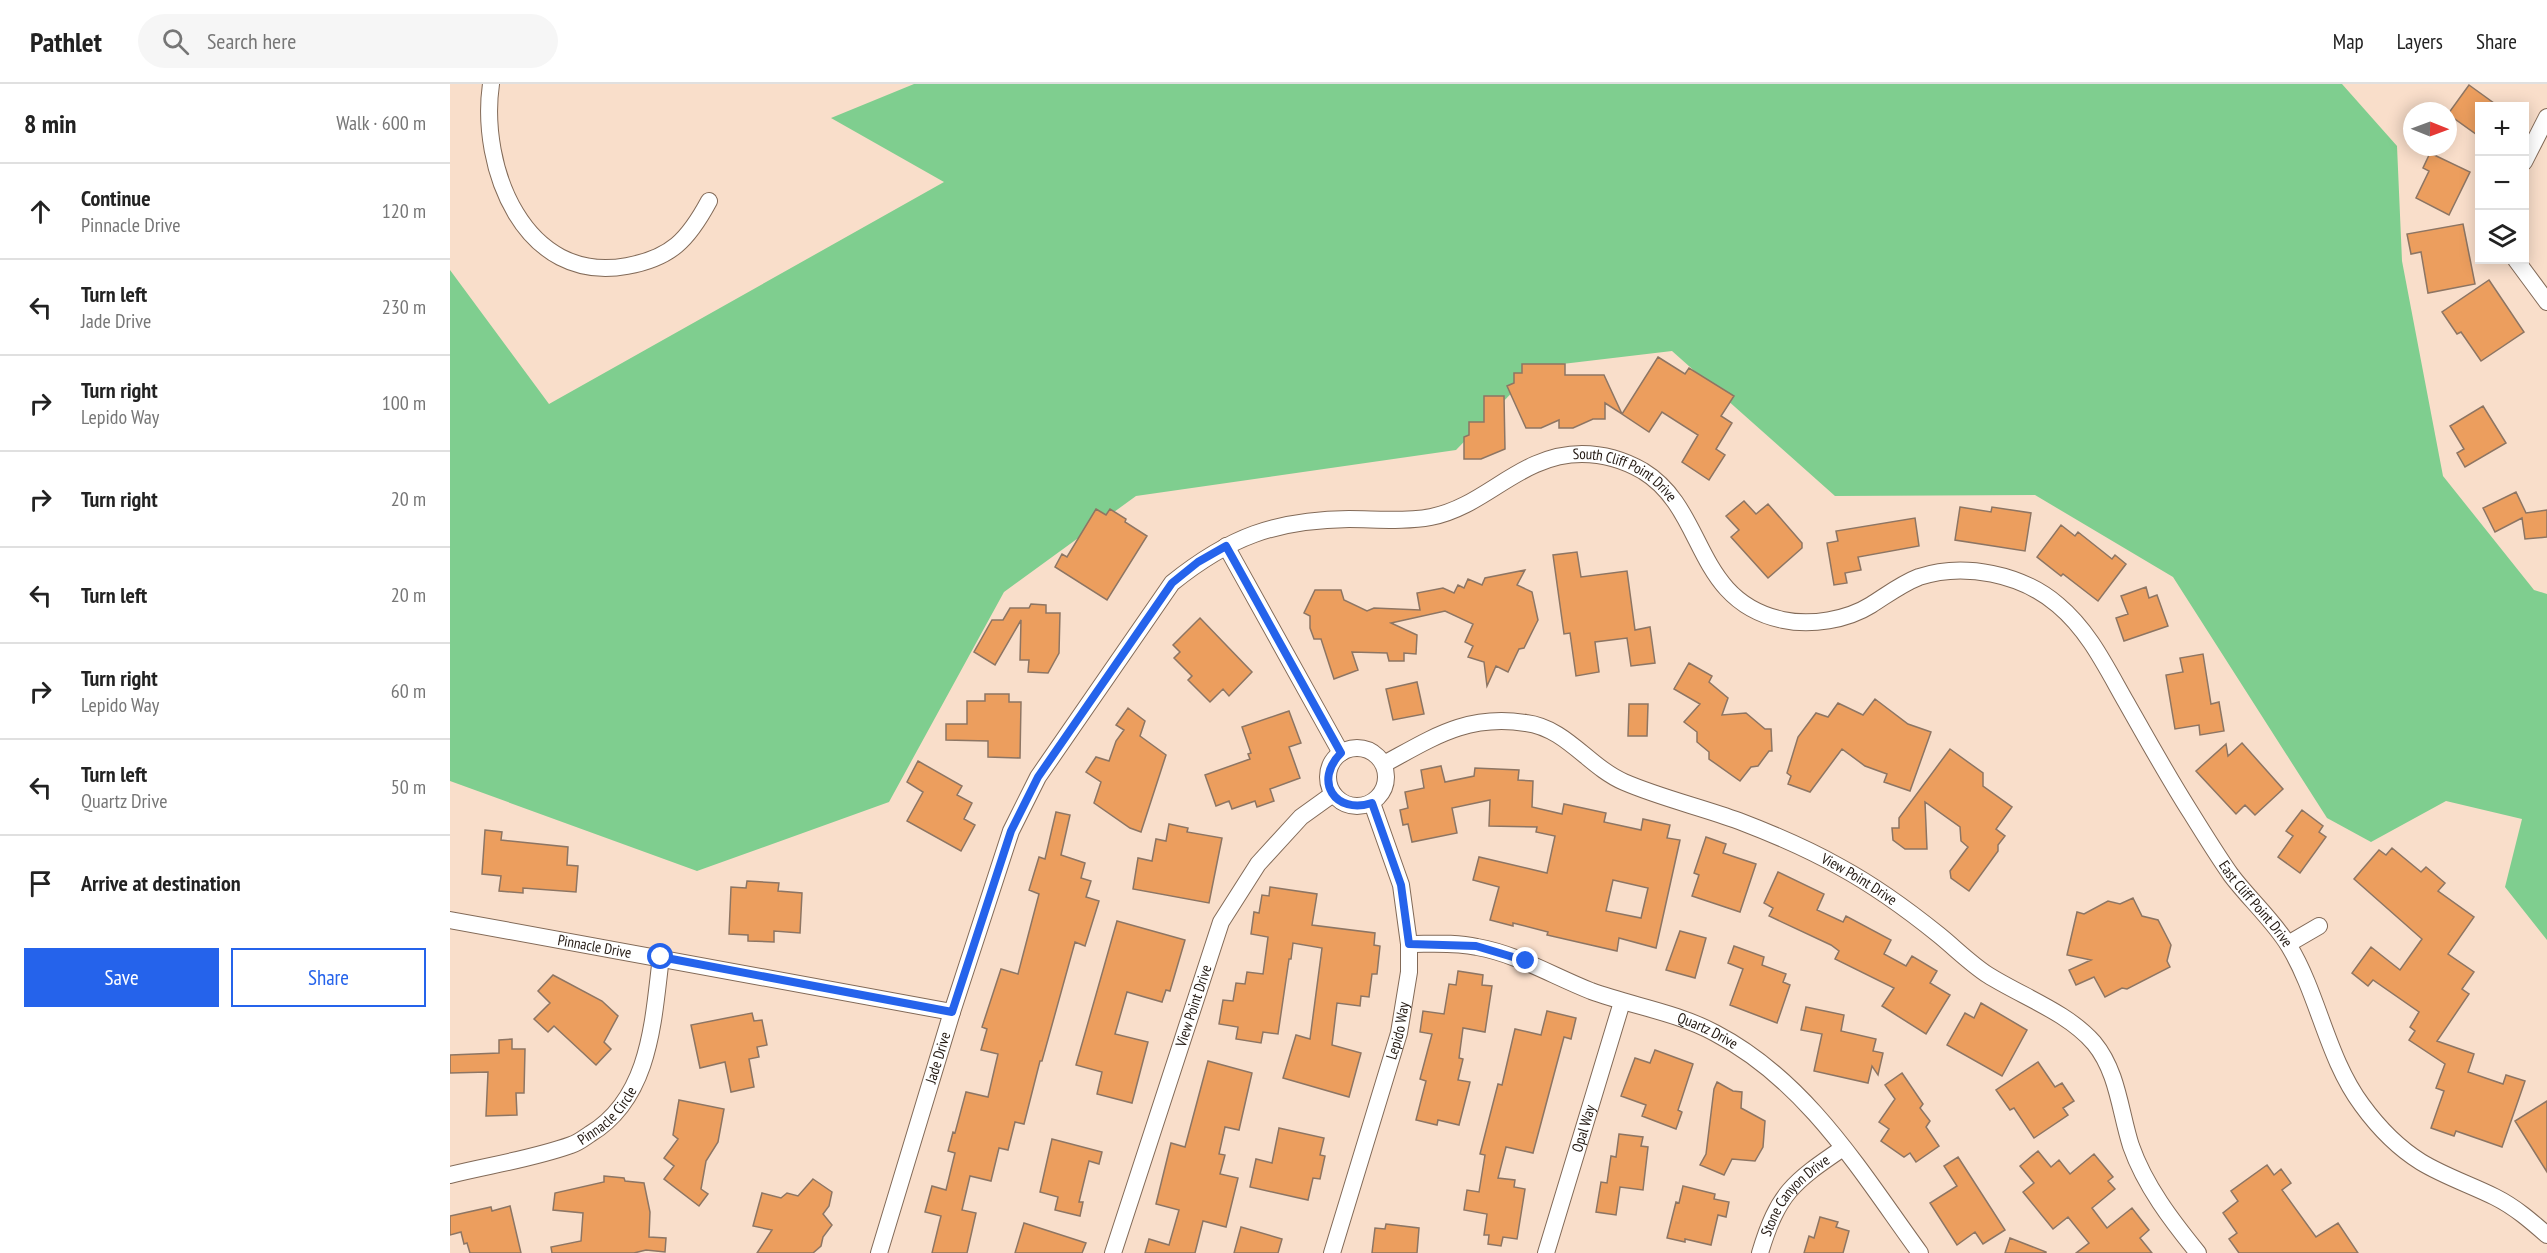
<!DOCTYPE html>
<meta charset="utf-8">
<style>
body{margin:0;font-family:"PT Sans Narrow",sans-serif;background:#f6f6f6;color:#222}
.controls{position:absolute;right:18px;top:18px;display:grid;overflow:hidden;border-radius:0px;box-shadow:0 3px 15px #0003}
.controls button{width:54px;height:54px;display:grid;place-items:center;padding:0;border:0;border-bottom:2px solid #e0e0e0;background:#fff;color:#222;font:30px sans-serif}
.compass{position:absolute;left:1953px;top:18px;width:54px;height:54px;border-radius:50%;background:#fff;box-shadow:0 3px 15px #0003;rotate:91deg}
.stop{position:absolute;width:18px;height:18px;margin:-14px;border:4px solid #2563eb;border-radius:50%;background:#fff}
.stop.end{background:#2563eb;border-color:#fff;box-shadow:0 2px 6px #0008}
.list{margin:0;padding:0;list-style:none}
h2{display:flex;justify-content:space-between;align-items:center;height:78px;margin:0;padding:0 24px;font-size:26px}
h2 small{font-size:20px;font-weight:400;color:#767676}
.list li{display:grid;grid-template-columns:39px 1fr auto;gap:18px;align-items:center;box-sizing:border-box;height:96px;padding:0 24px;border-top:2px solid #e0e0e0}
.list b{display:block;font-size:22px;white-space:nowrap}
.list p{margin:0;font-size:20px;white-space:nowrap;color:#767676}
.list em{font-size:20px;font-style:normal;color:#767676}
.actions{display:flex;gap:12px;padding:18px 24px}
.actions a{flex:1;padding:14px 0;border:2px solid #2563eb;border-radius:0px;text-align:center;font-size:21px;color:#2563eb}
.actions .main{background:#2563eb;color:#fff}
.icon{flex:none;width:33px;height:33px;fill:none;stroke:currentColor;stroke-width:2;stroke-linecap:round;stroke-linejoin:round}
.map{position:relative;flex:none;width:2097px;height:1169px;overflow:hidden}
header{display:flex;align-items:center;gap:36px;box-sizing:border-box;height:84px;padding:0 30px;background:#fff;border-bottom:2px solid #e0e0e0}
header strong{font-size:28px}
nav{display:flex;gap:33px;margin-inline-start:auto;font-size:21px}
.search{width:420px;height:54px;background:#f6f6f6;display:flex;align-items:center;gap:15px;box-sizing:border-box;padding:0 21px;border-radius:33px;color:#767676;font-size:22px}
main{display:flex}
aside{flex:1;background:#fff}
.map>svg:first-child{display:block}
.green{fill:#7fce8f}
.building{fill:#ec9e5e;stroke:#8d7563;stroke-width:1.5;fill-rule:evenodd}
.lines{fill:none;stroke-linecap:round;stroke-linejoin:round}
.street-casing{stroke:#826a58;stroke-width:18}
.street{stroke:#fff;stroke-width:16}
.route{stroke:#2563eb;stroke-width:8}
.labels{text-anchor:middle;stroke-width:4.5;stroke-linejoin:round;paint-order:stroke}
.street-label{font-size:15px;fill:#221811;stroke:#fff}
</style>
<header>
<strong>Pathlet</strong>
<div class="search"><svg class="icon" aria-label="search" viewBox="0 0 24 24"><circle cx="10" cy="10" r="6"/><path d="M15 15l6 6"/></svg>Search here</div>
<nav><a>Map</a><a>Layers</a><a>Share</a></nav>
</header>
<main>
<aside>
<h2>8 min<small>Walk · 600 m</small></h2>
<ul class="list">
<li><svg class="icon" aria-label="ahead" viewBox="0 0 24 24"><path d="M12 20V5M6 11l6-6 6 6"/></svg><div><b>Continue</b><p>Pinnacle Drive</p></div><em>120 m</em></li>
<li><svg class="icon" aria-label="left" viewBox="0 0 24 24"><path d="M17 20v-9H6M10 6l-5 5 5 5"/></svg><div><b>Turn left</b><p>Jade Drive</p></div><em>230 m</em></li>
<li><svg class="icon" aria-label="right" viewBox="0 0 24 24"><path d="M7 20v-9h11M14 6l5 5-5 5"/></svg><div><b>Turn right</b><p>Lepido Way</p></div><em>100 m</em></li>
<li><svg class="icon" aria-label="right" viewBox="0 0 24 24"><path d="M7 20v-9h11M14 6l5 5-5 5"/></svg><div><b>Turn right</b></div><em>20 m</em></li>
<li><svg class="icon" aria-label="left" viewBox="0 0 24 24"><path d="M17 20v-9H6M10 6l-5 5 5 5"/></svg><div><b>Turn left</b></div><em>20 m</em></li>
<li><svg class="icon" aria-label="right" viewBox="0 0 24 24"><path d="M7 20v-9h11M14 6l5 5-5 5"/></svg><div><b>Turn right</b><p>Lepido Way</p></div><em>60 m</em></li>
<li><svg class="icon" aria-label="left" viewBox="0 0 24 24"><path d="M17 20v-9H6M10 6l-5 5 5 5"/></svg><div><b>Turn left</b><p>Quartz Drive</p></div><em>50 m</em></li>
<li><svg class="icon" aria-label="arrive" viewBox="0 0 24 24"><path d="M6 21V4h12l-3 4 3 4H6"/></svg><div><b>Arrive at destination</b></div></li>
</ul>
<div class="actions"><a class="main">Save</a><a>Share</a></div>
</aside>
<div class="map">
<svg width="2097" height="1169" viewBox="0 0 2097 1169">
<rect width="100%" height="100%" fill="#f9deca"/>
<path class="green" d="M464,0H1892L1947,62L1952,177L1993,392L2084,506L2097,510V856L2055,803L2072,735L1996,717L1921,758L1877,734L1723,493L1585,411L1385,412L1222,267L1087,283L1006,366L686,412L554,508L439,718L247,787L0,697V186L99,320L494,98L381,34Z"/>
<path class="building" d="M2019,1L2048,22H2030V53L1998,30Z
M1980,69L2020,88L1999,131L1966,114L1979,87L1973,84Z
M2013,140L2025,200L1978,209L1971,168L1961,170L1957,150Z
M2039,196L2074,248L2031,277L2011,248L2007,250L1992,228Z
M1208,273L1235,290L1239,284L1284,312L1271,332L1282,339L1266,365L1275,371L1259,396L1232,378L1248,351L1212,328L1199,348L1172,330Z
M1072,280H1115V291H1154L1172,330L1155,319V335H1143L1123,344H1109V336L1091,344H1076L1057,302L1064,299V289H1072Z
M1034,312H1054L1055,365L1031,375H1014V353L1019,351V338H1034Z
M2033,322L2056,359L2015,383L2007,369L2014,365L2000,342Z
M2066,408L2076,429L2097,426V453L2075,455L2072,434L2045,448L2033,424Z
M1294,417L1306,430L1318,420L1352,459V464L1318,494L1281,453L1289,446L1276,432Z
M1510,423L1541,428L1542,423L1581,429L1575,467L1505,456Z
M646,425L656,431L660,425L676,435L675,438L697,452L657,516L605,483L612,470L617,473Z
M1465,434L1469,462L1408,473L1411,486L1395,489L1397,499L1384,501L1377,459L1388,457L1386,447Z
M1611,441L1625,452L1628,448L1662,475L1665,471L1676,480L1648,517L1613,490L1611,492L1587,473Z
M1127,468L1131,493L1177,487L1185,546L1200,543L1205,579L1181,582L1177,554L1145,558L1149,588L1126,592L1120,549L1114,550L1103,471Z
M1075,486L1067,501L1082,508L1088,536L1074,564L1069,565L1058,588L1046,582L1037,602L1034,578L1018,573L1023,562L1015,558L1023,540L995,527L941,539L967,551L966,570L954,569V577H939L937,569L902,568L908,586L884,595L871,555H864L860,544V532L854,529L865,506H891L894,516L917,527L924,524L970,526L967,509L993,504L1004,509L1008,501L1014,504L1018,495L1032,501L1035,494Z
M1696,503L1699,514L1707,511L1718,542L1674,557L1666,534L1678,530L1671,512Z
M581,520L596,521V529H610L609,569L598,589L578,588L579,576H570L571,536L545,581L524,568L542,536H553L560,524H579Z
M750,534L802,588L779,612L773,605L760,618L738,596L742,592L724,574L730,568L723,561Z
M1753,570L1761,620L1769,618L1774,647L1750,651L1749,641L1725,645L1716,591L1733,588L1730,574Z
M1239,579L1262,592L1259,598L1278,614L1272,631L1296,629L1315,645H1321L1322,667H1319L1308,682L1301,683L1290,697L1259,675V668L1247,658V648L1234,638L1250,620L1224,605Z
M967,598L974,630L943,636L936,605Z
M535,610H559V618H571L570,674L538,673V657L496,656V640H517V617H535Z
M1425,615L1458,640L1481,648L1460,707L1434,698L1437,690L1415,682L1392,665L1360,708L1338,700L1341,692L1337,689L1348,653L1366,629L1378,633L1388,619L1413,631Z
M1179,620H1198L1197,652H1178Z
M678,624L695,637L690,652L716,671L691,748L680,744L644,719L651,698L636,688L646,673L659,677L666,657L674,646L666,641Z
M839,627L851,659L839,663L850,694L820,705L824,717L807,723L805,717L782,725L779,717L766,722L755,691L800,675L798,670L801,669L792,643Z
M1792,659L1833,705L1805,731L1795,721L1786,730L1746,687L1776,660L1778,672Z
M1500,665L1533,689V702L1562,723L1546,745L1555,752L1548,761V767L1519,807L1501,794L1500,787L1518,763L1511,757L1510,743L1475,718L1477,765H1455L1443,756L1442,744H1449V734Z
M468,677L512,702L507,711L522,719L514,735L525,741L511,767L457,737L473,708L457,698Z
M991,682L995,698L1024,692L1025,684L1069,686L1068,696L1083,697L1082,723L1112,730L1114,720L1156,729L1154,738L1191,746L1193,735L1220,741L1217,754L1230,756L1206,864L1169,854L1167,867L1097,851L1098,848L1063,839V842L1040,836L1049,803L1023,796L1029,773L1097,789L1105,752L1086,748L1087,743L1039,742L1040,716L1002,724L1007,749L962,758L958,740L953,741L950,726L958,724L955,708L974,704L971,686ZM1163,796L1198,804L1191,834L1156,827Z
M1852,726L1873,742L1869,748L1876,753L1850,789L1828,773L1843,752L1836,747Z
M606,728L620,731L611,771L635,779L631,794L641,797L636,813L649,817L635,862L625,858L592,977H590L574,1040L565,1038L558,1066L549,1064L541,1097L520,1092L512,1126L526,1129L517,1169H482L491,1132L475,1128L482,1102L496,1106L505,1069L498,1067L503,1048L505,1049L516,1008L538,1013L548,970L531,966L537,945L532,943L551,885L568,890L589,810L579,806L589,773L595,775Z
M719,740L738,744L737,748L772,754L759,819L683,805L688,774L702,777L706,755L716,757Z
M35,746L52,748L51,756L118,763L117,781L128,782L126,808L73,804V809L49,807L51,792L32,790Z
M1256,753L1276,760L1273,769L1306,780L1290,828L1242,812L1249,791L1244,789Z
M1942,764L1971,788L1976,783L1995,799L1988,807L2024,833L1998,870L2024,888L2012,905L2019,910L1987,957L2024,970L2018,988L2053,1000L2056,991L2075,997L2052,1063L2006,1047L2004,1052L1981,1044L1994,1007L1986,1004L1995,980L1959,956L1965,947L1960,943L1969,928L1923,896L1918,902L1902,889L1921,863L1950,886L1972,855L1904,795L1929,766L1936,771Z
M1328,788L1374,810L1367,826L1393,838L1396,832L1441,856L1434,870L1456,882L1462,872L1487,887L1480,899L1500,911L1476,950L1432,922L1444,904L1385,875L1389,867L1381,861L1319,832L1323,824L1314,819Z
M297,797L329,799L328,807L352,809L350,849L324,847V858L298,857V851L279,850L281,803L296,804Z
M820,803L867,810L862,841L925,849L924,861L930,862L927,890H922L919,913L911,912L910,922L887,919L882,961L911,969L899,1013L833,994L846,951L860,955L872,864L843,859L841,875H839L828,950L813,948L811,959L786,955L788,943L769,940L773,916L783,917L786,899L795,900L797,888L813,890L818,853L801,850L804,828L809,829L812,811L819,812Z
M1683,814L1692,832L1708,836L1721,861L1717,877L1720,883L1677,905L1672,904L1655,913L1644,893L1626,901L1619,886L1641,876L1617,871L1627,828L1634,830L1658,817L1670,820Z
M667,837L735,856L720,907L716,906L712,918L677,908L665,950L698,958L682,1019L647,1010L652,988L626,981Z
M1230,847L1256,854L1245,894L1216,886Z
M1284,862L1314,873L1312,881L1336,890L1333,898L1340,901L1327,939L1280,921L1293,885L1278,879Z
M1008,887L1033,891L1032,901L1042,902L1035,948L1013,944L1009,974L1013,975L1008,996L1020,998L1009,1041L988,1036L987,1041L966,1036L976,997L970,995L982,950L970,948L973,927L994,930L999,900L1006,901Z
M103,891L152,917L168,932L154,958L161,965L146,981L104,942L98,948L84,935L100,919L88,907Z
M1531,919L1577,946L1552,992L1497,961L1515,929L1524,934Z
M1356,923L1394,931L1391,947L1426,955L1423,967L1433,969L1428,991L1422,982L1418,999L1364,987L1372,950L1351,946Z
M1097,927L1126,934L1121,955L1114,953L1083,1069L1056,1063L1048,1094L1065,1096L1064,1103L1075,1105L1067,1155L1053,1153L1051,1162L1038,1160L1039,1151H1034L1037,1130L1014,1126L1017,1106L1029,1108L1035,1071L1030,1070L1048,1000L1052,1001L1065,945L1091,951Z
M302,929L304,937L312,936L317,961L307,963L309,973L299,975L304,1003L281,1008L275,978L250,984L241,941Z
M62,955V965H75L74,1009H66L67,1031L36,1032L38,988L0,989V971L49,969V956Z
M1205,966L1243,980L1228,1026L1232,1028L1226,1045L1192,1032L1196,1021L1171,1012L1185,974L1200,979Z
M758,977L802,989L789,1046L775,1043L769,1070L775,1071L770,1090L788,1094L776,1143L753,1137L745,1169H695L699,1155L719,1161L729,1126L706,1120L721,1059L735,1063Z
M1588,978L1605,1003L1612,999L1624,1017L1613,1024L1618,1031L1584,1054L1564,1024L1560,1026L1546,1006Z
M1452,989L1473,1020L1470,1024L1480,1037L1476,1043L1489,1062L1466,1078L1460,1069L1454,1073L1431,1057L1439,1045L1429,1038L1445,1015L1435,1001Z
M1267,998L1283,1007L1292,1008L1291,1024L1315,1037L1313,1063L1305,1077L1282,1075L1274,1091L1250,1081L1256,1070L1264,1005Z
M229,1016L274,1025L268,1058L256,1077L251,1105L258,1110L249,1122L214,1095L224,1082L214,1074L228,1055L223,1051Z
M2097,1017V1088L2065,1037Z
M829,1044L874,1054L870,1071L875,1072L870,1095L863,1094L858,1116L800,1103L806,1075L822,1079Z
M1169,1050L1193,1053L1191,1062L1198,1063L1193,1106L1170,1103L1166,1131L1146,1128L1151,1098L1157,1099L1161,1072L1166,1073Z
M602,1055L652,1068L649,1080L639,1077L629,1118H633L630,1132L605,1126L608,1113L590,1108Z
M1588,1067L1601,1083L1609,1076L1620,1090L1644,1070L1663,1093L1658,1097L1665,1105L1642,1124L1657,1144L1682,1124L1699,1146L1690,1154L1702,1169H1626L1639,1159L1618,1133L1603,1145L1573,1108L1584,1099L1570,1082Z
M1508,1073L1555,1146L1533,1160L1525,1148L1507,1161L1480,1119L1507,1102L1494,1082Z
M1817,1081L1824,1091L1831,1085L1841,1099L1832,1106L1866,1153L1888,1139L1908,1169H1789L1779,1155L1787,1149L1773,1129L1788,1117L1781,1107Z
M154,1092L174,1094L175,1097L194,1099L200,1128L199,1153L216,1154L215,1168L196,1166L184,1169H102L101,1163L131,1157L133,1129L103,1126L105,1109L154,1098Z
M363,1095L382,1108L379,1122L373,1130L382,1141L373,1153L371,1162L363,1169H307L322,1146L303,1142L312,1109L331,1114L337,1109L348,1112Z
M1233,1102L1265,1110L1264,1115L1279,1118L1276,1133L1268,1131L1261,1161L1235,1155V1158L1217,1154L1226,1118L1229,1119Z
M60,1122L71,1169H20L17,1159L14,1160L11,1148L0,1151V1132L41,1123L42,1127Z
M1370,1133L1388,1138L1386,1143L1399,1147L1393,1169H1354L1359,1152L1364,1154Z
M574,1139L636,1159L632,1169H565Z
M936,1140L969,1144L967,1169H922L925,1144L935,1145Z
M791,1143L832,1155L828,1169H784Z
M1560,1154L1596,1168V1169H1555Z"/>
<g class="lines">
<g class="street-casing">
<g id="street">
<path d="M41,0C29,83 74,201 177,182C221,174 238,156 259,117"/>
<path d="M2074,78L2097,33"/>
<path d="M2066,176L2097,218"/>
<path d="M776,462L891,669"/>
<circle cx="907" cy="693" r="29"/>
<path id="s1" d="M934,680C984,653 1017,630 1076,639C1116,644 1139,683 1174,698C1211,714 1251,723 1289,737C1323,750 1358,765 1390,783C1425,802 1458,826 1489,851C1505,864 1521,880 1538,891C1573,913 1617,928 1644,959C1668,988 1670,1028 1681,1062C1695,1102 1722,1137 1748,1169"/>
<path id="s2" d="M0,836L502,928"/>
<path id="s3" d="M959,860C981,860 1005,858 1027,863C1067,870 1103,892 1141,907C1182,922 1226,928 1265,949C1357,997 1411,1088 1470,1169"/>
<path d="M1838,860L1869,842"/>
<path id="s4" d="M0,1091C40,1081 82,1075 121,1061C128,1059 134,1054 140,1050C201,1013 203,936 211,873"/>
<path id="s5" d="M429,1169L502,928L561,747L588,693L722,499C779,453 825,436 899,435C925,435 955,438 981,433C1037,422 1070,370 1132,370C1153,370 1174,376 1193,387C1257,426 1243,517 1333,536C1361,542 1397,536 1421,521C1437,511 1451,500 1469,493C1514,478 1572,490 1608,521C1639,547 1656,583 1676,618C1697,655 1718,693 1741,729C1754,750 1767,771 1781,791C1799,815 1823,836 1839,862C1869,912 1877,974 1912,1021C1928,1043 1947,1063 1971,1078C1994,1092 2021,1101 2045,1113C2065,1123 2081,1137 2097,1151"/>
<path id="s6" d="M663,1169L771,838L808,780L851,733L883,710"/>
<path id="s7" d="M882,1169L949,949L959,888V860L951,801L922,719"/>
<path id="s8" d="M1096,1169L1172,918"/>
<path id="s9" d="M1310,1169C1328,1109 1343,1098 1393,1064"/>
</g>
</g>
<use href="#street" class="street"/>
</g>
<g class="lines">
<path class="route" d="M211,873L502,928L561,747L588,693L722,499L748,478L776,462L891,669C863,697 885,731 922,719L951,801L959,860L1026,862L1076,877"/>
</g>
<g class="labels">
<g class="street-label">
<text dy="5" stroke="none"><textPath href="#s5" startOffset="1227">South Cliff Point Drive</textPath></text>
<text dy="5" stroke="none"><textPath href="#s1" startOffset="522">View Point Drive</textPath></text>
<text dy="5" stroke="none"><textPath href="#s5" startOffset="2108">East Cliff Point Drive</textPath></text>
<text dy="5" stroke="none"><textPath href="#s2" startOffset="147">Pinnacle Drive</textPath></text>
<text dy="5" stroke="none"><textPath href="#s6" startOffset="260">View Point Drive</textPath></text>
<text dy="5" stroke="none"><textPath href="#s7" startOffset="232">Lepido Way</textPath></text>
<text dy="5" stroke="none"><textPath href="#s3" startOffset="314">Quartz Drive</textPath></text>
<text dy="5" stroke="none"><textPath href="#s5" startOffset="204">Jade Drive</textPath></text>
<text dy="5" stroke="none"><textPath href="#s4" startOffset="172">Pinnacle Circle</textPath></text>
<text dy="5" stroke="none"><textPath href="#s8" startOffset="130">Opal Way</textPath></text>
<text dy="5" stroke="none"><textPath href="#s9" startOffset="69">Stone Canyon Drive</textPath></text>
</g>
</g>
</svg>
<div class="controls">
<button>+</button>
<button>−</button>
<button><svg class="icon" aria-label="layers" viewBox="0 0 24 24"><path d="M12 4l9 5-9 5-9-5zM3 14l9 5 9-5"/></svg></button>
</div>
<svg class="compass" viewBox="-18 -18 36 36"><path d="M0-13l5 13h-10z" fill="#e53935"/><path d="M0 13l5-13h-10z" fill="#767676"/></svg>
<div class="stop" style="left:211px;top:873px"></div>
<div class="stop end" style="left:1076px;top:877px"></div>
</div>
</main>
